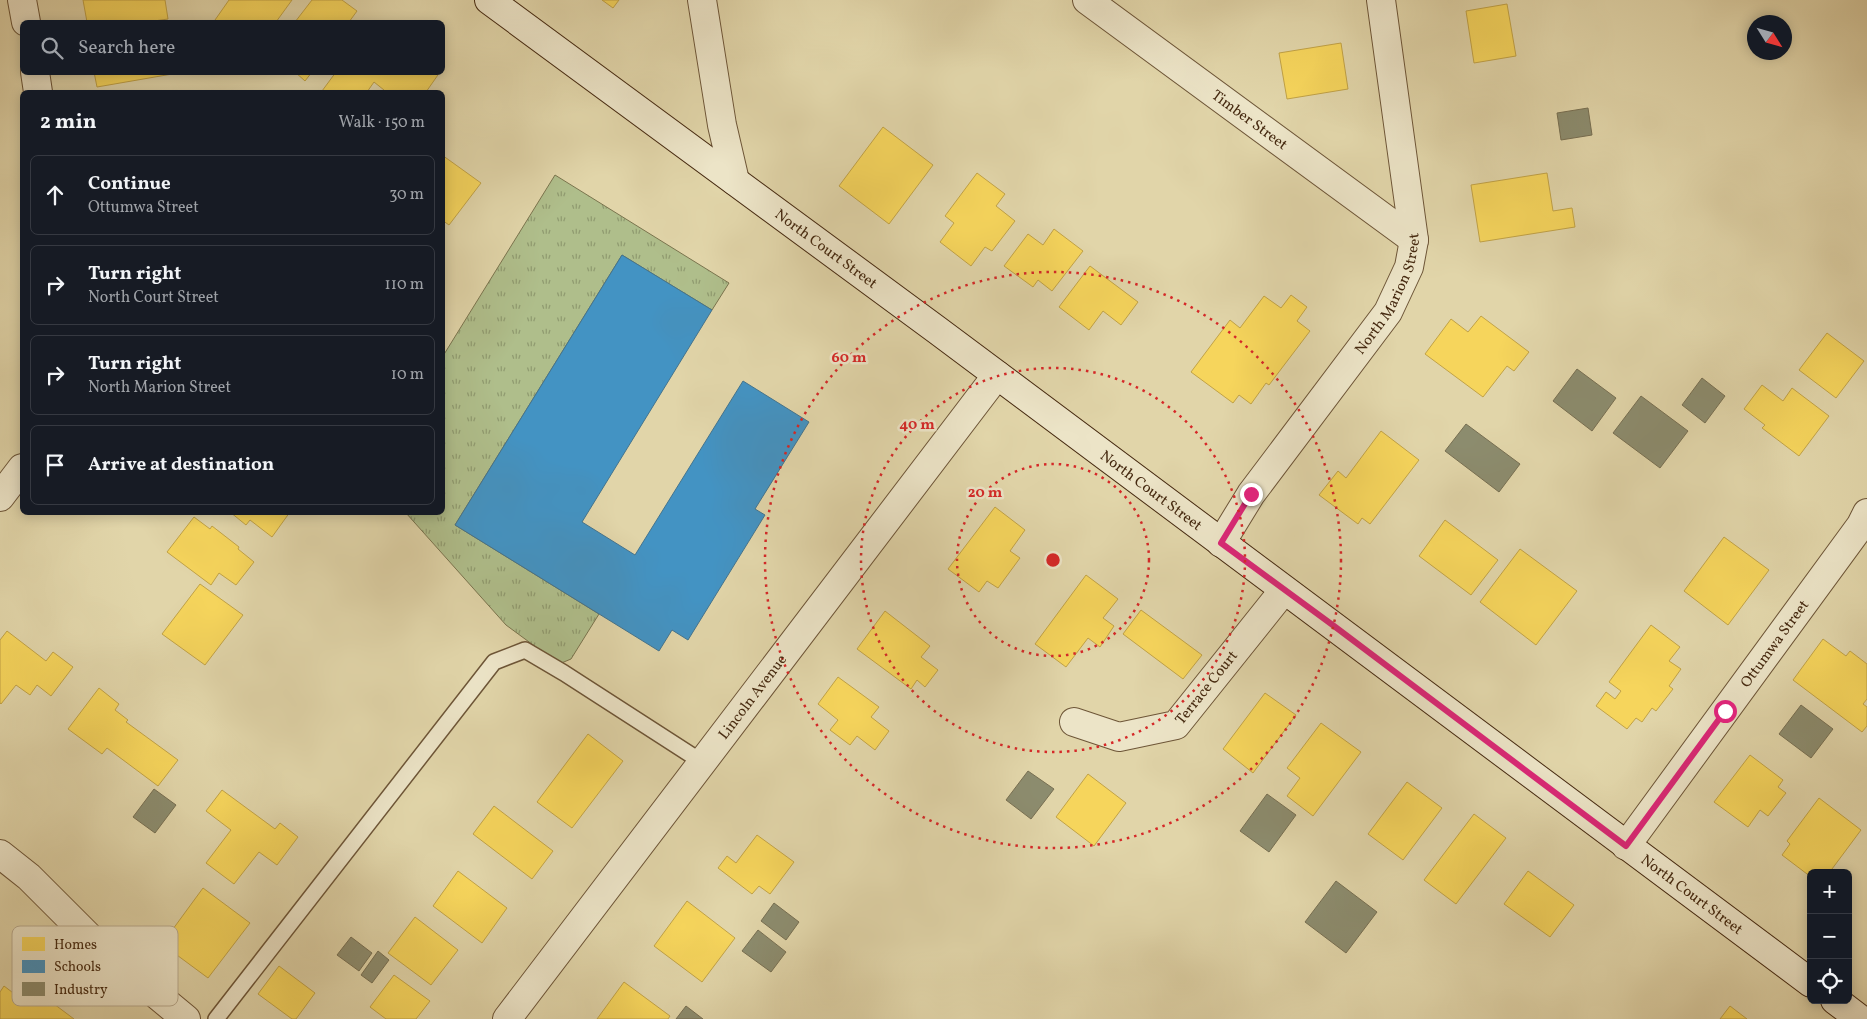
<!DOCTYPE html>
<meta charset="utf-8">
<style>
body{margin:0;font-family:Vollkorn,serif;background:#242831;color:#f1f3f6}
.controls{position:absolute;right:15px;bottom:15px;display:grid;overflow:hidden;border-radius:8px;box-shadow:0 2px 12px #0003}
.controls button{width:45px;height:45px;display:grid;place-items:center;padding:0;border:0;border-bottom:1px solid #363941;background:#171b24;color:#f1f3f6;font:25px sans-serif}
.compass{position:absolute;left:1747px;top:15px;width:45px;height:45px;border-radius:50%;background:#171b24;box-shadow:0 2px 12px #0003;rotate:127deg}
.stop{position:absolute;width:15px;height:15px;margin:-11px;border:4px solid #db2777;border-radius:50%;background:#fff}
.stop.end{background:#db2777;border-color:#fff;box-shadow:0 1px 5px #0008}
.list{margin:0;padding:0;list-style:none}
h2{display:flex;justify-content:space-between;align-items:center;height:65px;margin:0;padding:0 20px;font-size:21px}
h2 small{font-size:16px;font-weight:400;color:#9ea1a6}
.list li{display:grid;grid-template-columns:32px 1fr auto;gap:15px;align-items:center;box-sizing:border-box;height:80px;margin:0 10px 10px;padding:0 10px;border:1px solid #363941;border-radius:8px}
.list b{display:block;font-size:19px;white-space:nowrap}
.list p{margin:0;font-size:16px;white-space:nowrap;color:#9ea1a6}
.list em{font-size:16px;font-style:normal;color:#9ea1a6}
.icon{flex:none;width:28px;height:28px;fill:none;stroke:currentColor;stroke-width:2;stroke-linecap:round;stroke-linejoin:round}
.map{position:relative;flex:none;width:1867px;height:1019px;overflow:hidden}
.search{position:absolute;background:#171b24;box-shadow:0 2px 12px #0003;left:20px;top:20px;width:425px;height:55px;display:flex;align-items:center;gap:12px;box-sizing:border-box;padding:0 18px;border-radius:8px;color:#9ea1a6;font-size:19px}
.panel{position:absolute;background:#171b24;box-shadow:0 2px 12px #0003;left:20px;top:90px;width:425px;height:425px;border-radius:8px}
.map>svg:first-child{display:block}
.grass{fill:url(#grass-tufts);stroke:#7a744e}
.homes{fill:#f6d55c;stroke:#c1a246}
.schools{fill:#4393c3;stroke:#44748e}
.industry{fill:#8c8c6e;stroke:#776f52}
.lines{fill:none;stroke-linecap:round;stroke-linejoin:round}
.service-casing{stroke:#6d5537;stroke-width:18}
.minor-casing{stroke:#6d5537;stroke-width:30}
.tertiary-casing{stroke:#6d5537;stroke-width:30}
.secondary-casing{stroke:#462a11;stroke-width:30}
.service{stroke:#ece4c7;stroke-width:15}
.minor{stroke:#ece4c7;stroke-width:28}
.tertiary{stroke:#ece4c7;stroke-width:28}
.secondary{stroke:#ece4c7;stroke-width:28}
.route{stroke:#db2777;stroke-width:6}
.ring{fill:none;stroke:#d62828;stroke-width:2.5;stroke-dasharray:2.5 5}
.labels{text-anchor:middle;stroke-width:5;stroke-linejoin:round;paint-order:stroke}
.street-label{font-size:15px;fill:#462a11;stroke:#ece4c7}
.key{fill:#ece4c7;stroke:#baac90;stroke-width:1}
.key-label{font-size:14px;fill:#462a11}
.centre{fill:#d62828;stroke:#ece4c7;stroke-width:2.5}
.ring-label{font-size:15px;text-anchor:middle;font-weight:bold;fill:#d62828;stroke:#ece4c7;stroke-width:5;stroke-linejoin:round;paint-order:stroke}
</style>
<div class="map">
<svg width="1867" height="1019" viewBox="0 0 1867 1019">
<defs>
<pattern id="grass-tufts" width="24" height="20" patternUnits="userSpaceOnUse" patternTransform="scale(1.25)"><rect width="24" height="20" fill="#afbe8b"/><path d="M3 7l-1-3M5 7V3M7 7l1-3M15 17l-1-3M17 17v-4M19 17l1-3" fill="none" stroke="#909b70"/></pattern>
</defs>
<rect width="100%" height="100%" fill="#e1d5a9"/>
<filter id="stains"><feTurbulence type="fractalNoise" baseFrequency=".004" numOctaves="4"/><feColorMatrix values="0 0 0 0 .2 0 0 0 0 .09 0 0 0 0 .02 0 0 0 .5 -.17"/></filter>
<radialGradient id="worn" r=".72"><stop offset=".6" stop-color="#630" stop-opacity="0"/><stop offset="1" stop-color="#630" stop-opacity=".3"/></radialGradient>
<path class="grass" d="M555,175L729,283L712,310L622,255L455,525L599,614L571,659L559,664L506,625L406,513L442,512L443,356Z"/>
<path class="homes" d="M83,0H165L168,19L147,22H87Z
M229,0H292L276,22H218L215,20Z
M312,0H342L357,11L349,22H295Z
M602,0H619L613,8Z
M1507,4L1516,56L1474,63L1466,11Z
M1341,43L1348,89L1287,99L1279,53Z
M94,72H178V73L97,87Z
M295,72H312L305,81Z
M336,72H440L426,92H383L384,90L374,82L367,92H325L322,91Z
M883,127L933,165L889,224L839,186Z
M442,155L481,183L449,225L442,220Z
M977,173L1005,194L996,206L1015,221L992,251L985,247L971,266L940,242L954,223L945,216Z
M1547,173L1553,211L1572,208L1575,227L1480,242L1471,185Z
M1054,229L1083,251L1052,291L1038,280L1033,287L1004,266L1028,234L1043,245Z
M1090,266L1138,302L1121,325L1103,311L1089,330L1059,307Z
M1291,295L1307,307L1297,321L1310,331L1269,385L1266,383L1251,404L1239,395L1233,403L1191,372L1230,320L1240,328L1264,296L1281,308Z
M1481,316L1529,352L1514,371L1507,366L1483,397L1425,354L1451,319L1468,332Z
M1827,333L1864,361L1836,398L1799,370Z
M1762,385L1783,401L1792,388L1829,416L1799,456L1762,428L1765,425L1744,409Z
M1381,431L1419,460L1370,524L1362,518L1358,524L1319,495L1338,471L1346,478Z
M995,507L1025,530L1010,551L1020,558L998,588L987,581L979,592L948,569Z
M230,512H290L272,537L250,520L246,525Z
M194,517L210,529L212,526L239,547L238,549L254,562L236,585L219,573L211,585L167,552Z
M1445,520L1498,560L1471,595L1419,556Z
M1724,537L1769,570L1728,625L1684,591Z
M1520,549L1577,591L1536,645L1480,602Z
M1086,575L1118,599L1103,618L1114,626L1100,647L1088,638L1066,667L1035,644Z
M200,584L243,615L205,665L162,634Z
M1141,610L1202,655L1183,679L1123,634Z
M885,611L930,646L921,657L938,670L925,687L917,680L911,689L857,649Z
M1651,625L1680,647L1669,661L1681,669L1669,686L1673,689L1656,711L1652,708L1642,722L1636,718L1627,729L1596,706L1606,692L1615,699L1621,691L1609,682Z
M7,631L46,661L53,652L73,667L51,696L37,685L30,695L16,685L1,704L0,703V640Z
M1823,639L1846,656L1850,651L1867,664V699L1863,704L1867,707V726L1862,732L1793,680Z
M838,677L879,707L871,717L889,731L875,750L857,736L850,745L830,730L838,720L818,704Z
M99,688L119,704L115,710L128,720L126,722L178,760L158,786L107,748L102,754L68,729Z
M1265,693L1296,715L1253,773L1223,749Z
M1321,723L1361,752L1313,816L1287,796L1300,778L1287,768Z
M588,734L623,761L572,828L537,802Z
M1750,755L1783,780L1778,787L1786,793L1768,816L1760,810L1748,827L1714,802Z
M1088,774L1126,803L1094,846L1056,817Z
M1407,782L1442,808L1403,860L1368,834Z
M222,790L275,829L280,823L298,837L277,865L259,852L234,884L206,863L231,830L206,811Z
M1819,798L1861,830L1829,873L1826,871L1825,873H1811V877L1782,855L1790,844L1787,841Z
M494,806L553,851L532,879L473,834Z
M1474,814L1506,838L1456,904L1424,880Z
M757,835L794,862L770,894L759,886L752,894L718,868L727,856L736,863Z
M458,871L507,908L482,943L433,906Z
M1528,871L1574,905L1550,937L1504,904Z
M203,888L250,923L208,978L162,944Z
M687,901L735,938L702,982L654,946Z
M415,917L458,950L431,985L388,953Z
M279,966L315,993L296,1019H292L258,994Z
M394,975L430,1001L416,1019H386L370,1007Z
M624,982L670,1016L668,1019H597Z
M4,986L29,1005L38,992L74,1019H0V992Z
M1730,1006L1747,1019H1720Z"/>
<path class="schools" d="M622,255L712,310L582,522L635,555L743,381L809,422L755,509L765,515L688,640L672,630L659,651L455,525Z"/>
<path class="industry" d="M1588,108L1592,135L1561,140L1557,113Z
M1577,369L1616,398L1592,431L1553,401Z
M1702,378L1725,396L1705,423L1682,405Z
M1641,396L1688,431L1660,468L1613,433Z
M1466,424L1520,464L1499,492L1445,451Z
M1801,705L1833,729L1811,758L1779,734Z
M1028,771L1054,789L1031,819L1006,800Z
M154,789L176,805L155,833L133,817Z
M1267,794L1296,815L1269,852L1240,831Z
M1336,881L1377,912L1346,953L1305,922Z
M774,903L799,922L786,940L761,921Z
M758,930L786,952L771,972L742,951Z
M351,937L372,953L359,971L337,955Z
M378,951L389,960L372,983L361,975Z
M686,1006L703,1019H676Z"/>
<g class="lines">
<g class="service-casing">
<path id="service" d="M216,1019L494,662L525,650L564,673L702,762"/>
</g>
<g class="minor-casing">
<g id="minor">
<path d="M22,0L26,22"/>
<path id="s1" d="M1087,0L1414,240"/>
<path d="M35,72L38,92"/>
<path d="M0,497L22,468"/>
<path id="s2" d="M1221,543L1251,494L1388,312L1409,267L1414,240L1381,0"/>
<path id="s3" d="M1074,722L1119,737L1176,725L1284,590"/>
<path id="s4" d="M1626,846L1861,525L1867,513"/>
<path d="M0,854L29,877L98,946L186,1019"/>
<path id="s5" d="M507,1019L997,375"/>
</g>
</g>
<g class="tertiary-casing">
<path id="tertiary" d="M702,0L722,125L735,181"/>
</g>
<g class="secondary-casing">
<g id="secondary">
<path id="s6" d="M489,0L937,330L1811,983"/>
<path d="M1835,1000L1860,1019"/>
</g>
</g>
<use href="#service" class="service"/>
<use href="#minor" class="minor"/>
<use href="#tertiary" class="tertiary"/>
<use href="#secondary" class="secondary"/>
</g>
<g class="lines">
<path class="route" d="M1251,494L1221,543L1334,626L1626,846L1725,711"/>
</g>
<g class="ring">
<circle cx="1053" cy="560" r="96"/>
<circle cx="1053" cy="560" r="192"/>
<circle cx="1053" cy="560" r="288"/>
</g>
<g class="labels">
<g class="street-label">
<text dy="5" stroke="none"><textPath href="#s1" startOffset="202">Timber Street</textPath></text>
<text dy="5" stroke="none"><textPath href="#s6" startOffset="419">North Court Street</textPath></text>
<text dy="5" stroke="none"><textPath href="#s2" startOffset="302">North Marion Street</textPath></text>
<text dy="5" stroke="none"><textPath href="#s6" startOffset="824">North Court Street</textPath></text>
<text dy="5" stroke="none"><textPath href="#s4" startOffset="251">Ottumwa Street</textPath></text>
<text dy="5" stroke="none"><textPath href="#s3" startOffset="154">Terrace Court</textPath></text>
<text dy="5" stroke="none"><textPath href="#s5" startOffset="405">Lincoln Avenue</textPath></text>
<text dy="5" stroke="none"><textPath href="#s6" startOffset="1499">North Court Street</textPath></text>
</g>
</g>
<rect x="12" y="926" width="166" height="80" rx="8" class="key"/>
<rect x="22" y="937" width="23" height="14" fill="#f6d55c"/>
<rect x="22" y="960" width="23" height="13" fill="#4393c3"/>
<rect x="22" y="982" width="23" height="14" fill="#8c8c6e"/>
<g class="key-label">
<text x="54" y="949">Homes</text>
<text x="54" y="971">Schools</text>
<text x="54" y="994">Industry</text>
</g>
<circle cx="1053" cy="560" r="8" class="centre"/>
<g class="ring-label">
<text x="849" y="362">60 m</text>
<text x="917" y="429">40 m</text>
<text x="985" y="497">20 m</text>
</g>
<rect width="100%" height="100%" filter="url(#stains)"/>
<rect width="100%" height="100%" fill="url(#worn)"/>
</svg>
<div class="controls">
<button>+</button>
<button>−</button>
<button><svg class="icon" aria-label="locate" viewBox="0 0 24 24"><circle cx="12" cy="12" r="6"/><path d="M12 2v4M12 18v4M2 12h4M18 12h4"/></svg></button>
</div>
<svg class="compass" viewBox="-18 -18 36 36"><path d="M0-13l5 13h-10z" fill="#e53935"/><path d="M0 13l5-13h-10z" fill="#9ea1a6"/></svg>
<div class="stop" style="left:1725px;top:711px"></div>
<div class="stop end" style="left:1251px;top:494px"></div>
<div class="search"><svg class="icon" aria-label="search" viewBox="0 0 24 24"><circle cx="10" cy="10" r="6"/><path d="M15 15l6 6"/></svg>Search here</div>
<section class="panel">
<h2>2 min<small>Walk · 150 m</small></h2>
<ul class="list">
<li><svg class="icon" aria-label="ahead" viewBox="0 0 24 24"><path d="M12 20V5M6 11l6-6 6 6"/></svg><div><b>Continue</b><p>Ottumwa Street</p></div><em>30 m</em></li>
<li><svg class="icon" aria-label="right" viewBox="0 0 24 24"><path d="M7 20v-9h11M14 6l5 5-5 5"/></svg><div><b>Turn right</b><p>North Court Street</p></div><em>110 m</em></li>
<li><svg class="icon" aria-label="right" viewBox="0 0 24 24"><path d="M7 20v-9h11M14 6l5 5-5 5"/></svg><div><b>Turn right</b><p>North Marion Street</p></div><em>10 m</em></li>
<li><svg class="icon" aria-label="arrive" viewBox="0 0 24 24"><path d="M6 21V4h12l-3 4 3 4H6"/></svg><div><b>Arrive at destination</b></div></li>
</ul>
</section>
</div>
